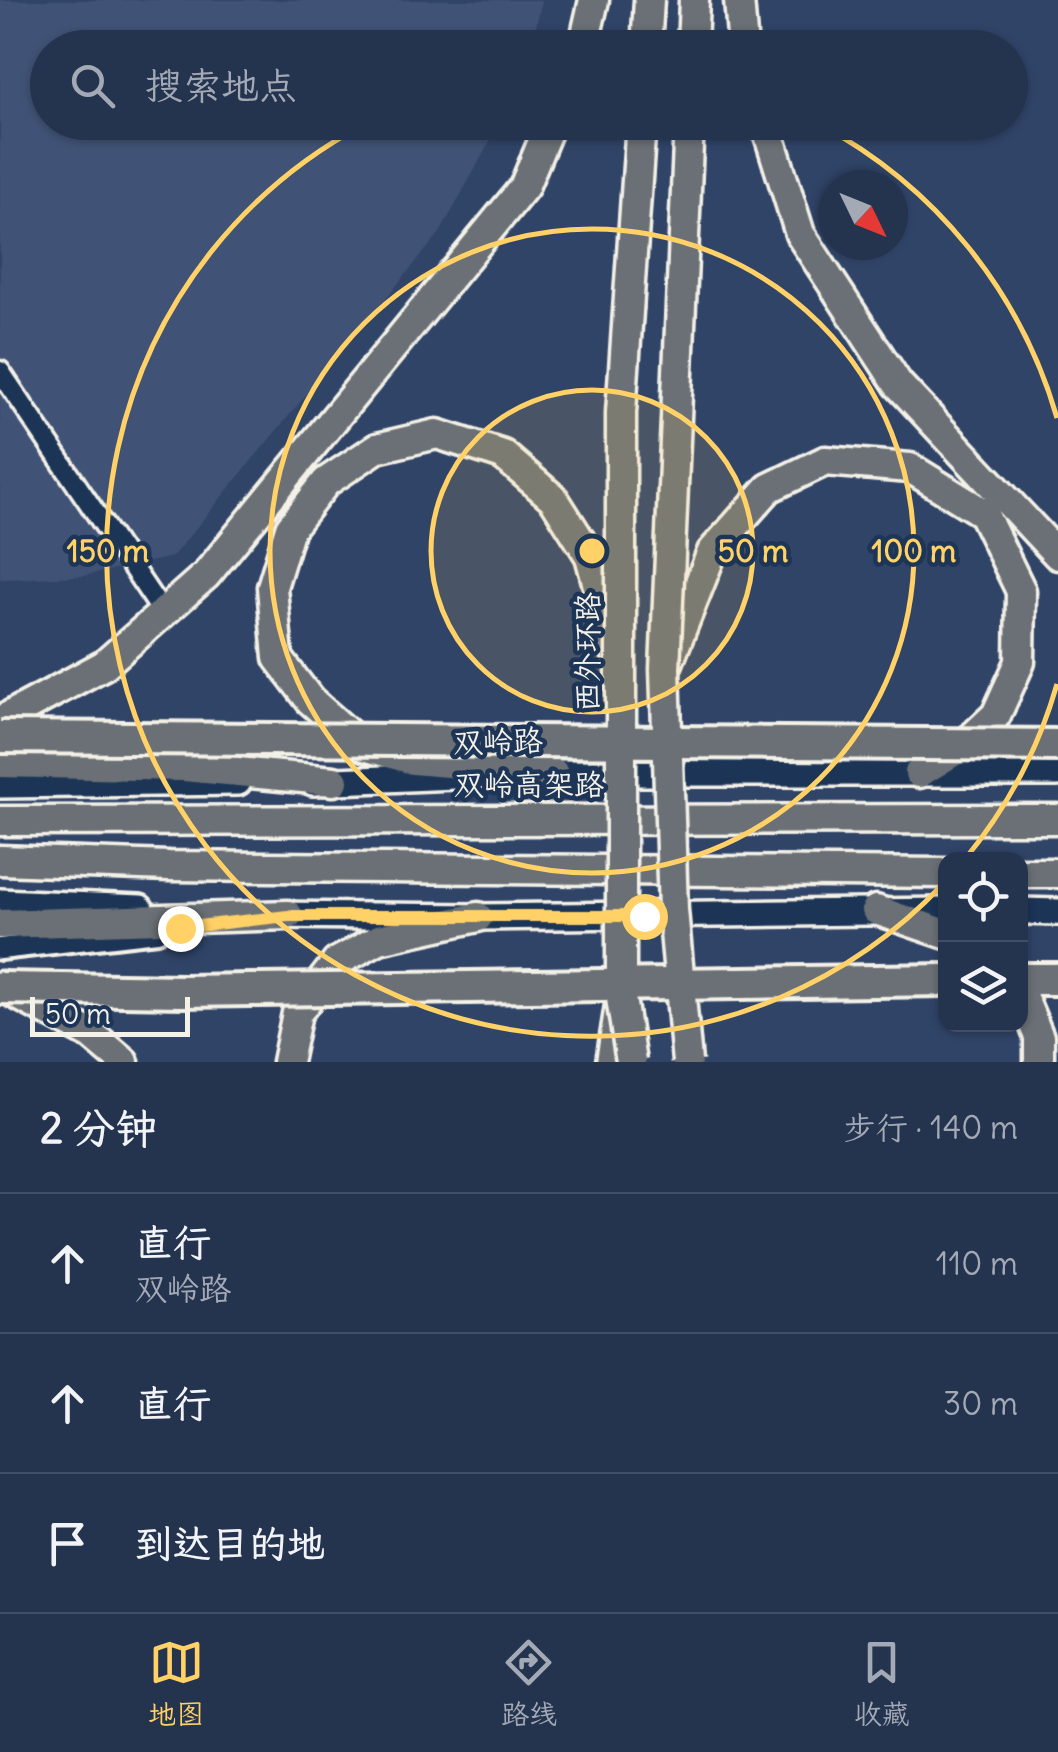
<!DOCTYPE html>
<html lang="zh">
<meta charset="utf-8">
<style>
body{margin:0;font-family:Delius,"LXGW WenKai TC",sans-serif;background:#303f58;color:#f1f3f6}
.controls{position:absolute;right:30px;bottom:30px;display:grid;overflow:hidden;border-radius:20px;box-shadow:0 2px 8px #0004}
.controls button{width:90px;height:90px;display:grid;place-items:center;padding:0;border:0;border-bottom:2px solid #414e66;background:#24334e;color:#f1f3f6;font:50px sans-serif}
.compass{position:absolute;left:818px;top:170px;width:90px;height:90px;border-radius:50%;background:#24334e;box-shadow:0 2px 8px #0004;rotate:133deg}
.scale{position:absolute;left:30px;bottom:25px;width:160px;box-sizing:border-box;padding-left:10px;border:5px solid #f4f1e8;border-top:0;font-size:28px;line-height:35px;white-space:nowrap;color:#f4f1e8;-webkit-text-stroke:8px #1d3557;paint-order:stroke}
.stop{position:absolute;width:30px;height:30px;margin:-22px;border:8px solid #ffd166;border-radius:50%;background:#fff}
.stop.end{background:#ffd166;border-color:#fff;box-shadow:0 2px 10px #0008}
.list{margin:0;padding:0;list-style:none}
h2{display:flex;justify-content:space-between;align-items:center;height:130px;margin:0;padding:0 40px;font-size:42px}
h2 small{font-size:32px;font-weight:400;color:#a3aab6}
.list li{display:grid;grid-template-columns:65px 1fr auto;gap:30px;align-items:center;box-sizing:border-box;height:140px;padding:0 40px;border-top:2px solid #414e66}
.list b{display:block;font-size:38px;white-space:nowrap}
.list p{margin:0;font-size:32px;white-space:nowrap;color:#a3aab6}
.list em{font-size:32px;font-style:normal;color:#a3aab6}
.icon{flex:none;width:55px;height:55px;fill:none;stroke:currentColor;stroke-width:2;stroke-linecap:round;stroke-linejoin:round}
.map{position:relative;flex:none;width:1058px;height:1062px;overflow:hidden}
.search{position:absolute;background:#24334e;box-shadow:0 2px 8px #0004;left:30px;right:30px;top:30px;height:110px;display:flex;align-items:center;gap:25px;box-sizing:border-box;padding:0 35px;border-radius:55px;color:#a3aab6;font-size:38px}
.sheet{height:550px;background:#24334e}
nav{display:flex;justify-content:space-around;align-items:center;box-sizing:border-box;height:140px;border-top:2px solid #414e66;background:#24334e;font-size:28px;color:#a3aab6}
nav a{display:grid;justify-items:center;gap:5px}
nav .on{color:#ffd166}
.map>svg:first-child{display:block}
.built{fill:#415276}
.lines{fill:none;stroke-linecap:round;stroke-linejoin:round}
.minor-casing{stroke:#f4f1e8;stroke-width:25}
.tertiary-casing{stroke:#f4f1e8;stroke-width:28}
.secondary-casing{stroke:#f4f1e8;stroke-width:32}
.trunk-casing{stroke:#f4f1e8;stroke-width:35}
.motorway-casing{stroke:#f4f1e8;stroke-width:38}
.minor{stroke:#1d3557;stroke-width:18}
.tertiary{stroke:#1d3557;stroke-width:20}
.secondary{stroke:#1d3557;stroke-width:25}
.trunk{stroke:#6a7074;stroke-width:28}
.motorway{stroke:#6a7074;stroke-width:30}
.trunk-bridge-casing{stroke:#f4f1e8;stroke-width:35;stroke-linecap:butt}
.motorway-bridge-casing{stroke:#f4f1e8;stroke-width:38;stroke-linecap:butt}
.trunk-bridge{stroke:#6a7074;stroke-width:28}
.motorway-bridge{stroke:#6a7074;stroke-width:30}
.route{stroke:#ffd166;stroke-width:12}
.ring{fill:none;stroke:#ffd166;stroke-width:5}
.labels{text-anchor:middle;stroke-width:9;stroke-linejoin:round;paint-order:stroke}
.street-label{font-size:30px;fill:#f4f1e8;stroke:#1d3557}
.centre{fill:#ffd166;stroke:#1d3557;stroke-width:5}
.ring-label{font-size:30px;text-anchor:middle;font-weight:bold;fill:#ffd166;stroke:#1d3557;stroke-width:9;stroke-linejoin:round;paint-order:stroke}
</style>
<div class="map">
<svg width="1058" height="1062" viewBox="0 0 1058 1062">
<rect width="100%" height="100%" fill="#304468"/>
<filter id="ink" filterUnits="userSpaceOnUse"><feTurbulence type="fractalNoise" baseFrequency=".01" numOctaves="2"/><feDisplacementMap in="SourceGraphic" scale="20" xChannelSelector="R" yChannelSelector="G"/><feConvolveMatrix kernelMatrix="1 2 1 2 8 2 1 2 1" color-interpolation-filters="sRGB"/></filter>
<g filter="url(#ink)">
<path class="built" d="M0,0H542L531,47L48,48V122L500,123L440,233L172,557L84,576L0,579Z"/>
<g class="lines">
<g class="minor-casing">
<path id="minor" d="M0,371L163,613"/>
</g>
<g class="tertiary-casing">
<path id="tertiary" d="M0,949L157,931"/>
</g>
<g class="secondary-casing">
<path id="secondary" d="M533,773H1058
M313,782L478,775
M0,785L238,782
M0,902L140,908
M1020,911L1058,912
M270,915L478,917L946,911"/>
</g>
<g class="trunk-casing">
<path id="trunk" d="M739,0L743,48
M583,48L594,0
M646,48L649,0
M692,48L694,0
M765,122L800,234L898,384L1058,555
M668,663L712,552L769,488L825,461L910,468L983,513L1021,591L1020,662L996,715L963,746L919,773
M0,721L104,665L206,575L524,187L551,122
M0,763L184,767L334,781
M553,772L413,760L361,745L310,700L278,658L272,587L290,528L326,482L377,448L437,434L503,455L554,499L590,556L617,656
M0,821L1058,819
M0,860L169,866L946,873
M1020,873H1058
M876,910L946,934
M0,924L288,915
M1,986L92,1035L124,1062
M1020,991L1039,1037V1062
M287,1062L297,1013L337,962L379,939L478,917
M611,1062L620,1005"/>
</g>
<g class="motorway-casing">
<path id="motorway" d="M1020,979H1058"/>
</g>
<use href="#minor" class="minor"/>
<use href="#tertiary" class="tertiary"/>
<use href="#secondary" class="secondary"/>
<use href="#trunk" class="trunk"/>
<use href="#motorway" class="motorway"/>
<g class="trunk-bridge-casing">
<path id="trunk-bridge" d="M631,1062L621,998V413L641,122
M687,1062L673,910L665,669L689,122"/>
</g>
<g class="motorway-bridge-casing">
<path id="motorway-bridge" d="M0,737L1058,745
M0,988L183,991L946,980"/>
</g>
<use href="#trunk-bridge" class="trunk-bridge"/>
<use href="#motorway-bridge" class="motorway-bridge"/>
</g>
</g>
<g class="lines" filter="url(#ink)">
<path class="route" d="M180,928L288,916H644"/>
</g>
<circle cx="592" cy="551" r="161" fill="#ffd166" fill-opacity=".12"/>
<g class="ring">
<circle cx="592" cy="551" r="161"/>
<circle cx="592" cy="551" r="322"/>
<path d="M1057 684A484 484 0 0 1 965 859M943 884A484 484 0 1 1 365 124M819 124A484 484 0 0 1 1057 418"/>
</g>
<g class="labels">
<g class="street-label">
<text transform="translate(588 652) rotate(-90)" y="10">西外环路</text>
<text transform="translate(498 742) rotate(-2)" y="10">双岭路</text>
<text x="529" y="795">双岭高架路</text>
</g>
</g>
<circle cx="592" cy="551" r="15" class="centre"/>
<g class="ring-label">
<text x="753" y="562">50 m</text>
<text x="914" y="562">100 m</text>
<text x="108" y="562">150 m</text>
</g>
</svg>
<div class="controls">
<button><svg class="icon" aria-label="locate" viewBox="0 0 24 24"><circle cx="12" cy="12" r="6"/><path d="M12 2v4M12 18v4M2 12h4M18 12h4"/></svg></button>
<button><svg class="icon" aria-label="layers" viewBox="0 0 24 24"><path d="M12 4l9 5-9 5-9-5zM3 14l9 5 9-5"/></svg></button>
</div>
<svg class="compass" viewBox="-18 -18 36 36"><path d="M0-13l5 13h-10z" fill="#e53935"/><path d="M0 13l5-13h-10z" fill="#a3aab6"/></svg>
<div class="scale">50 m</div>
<div class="stop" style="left:644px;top:916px"></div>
<div class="stop end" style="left:180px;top:928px"></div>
<div class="search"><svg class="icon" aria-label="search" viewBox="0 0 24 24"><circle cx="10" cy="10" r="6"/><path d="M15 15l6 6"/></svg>搜索地点</div>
</div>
<section class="sheet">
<h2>2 分钟<small>步行 · 140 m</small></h2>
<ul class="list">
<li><svg class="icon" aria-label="ahead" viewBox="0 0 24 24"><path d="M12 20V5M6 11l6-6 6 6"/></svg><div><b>直行</b><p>双岭路</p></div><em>110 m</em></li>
<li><svg class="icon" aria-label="ahead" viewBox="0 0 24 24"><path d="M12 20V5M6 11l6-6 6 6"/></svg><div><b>直行</b></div><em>30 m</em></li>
<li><svg class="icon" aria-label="arrive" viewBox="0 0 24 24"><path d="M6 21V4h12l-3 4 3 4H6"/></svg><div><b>到达目的地</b></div></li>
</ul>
</section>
<nav>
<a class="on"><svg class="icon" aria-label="map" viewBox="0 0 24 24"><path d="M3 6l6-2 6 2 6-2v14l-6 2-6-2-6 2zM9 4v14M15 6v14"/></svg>地图</a>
<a><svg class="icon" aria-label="directions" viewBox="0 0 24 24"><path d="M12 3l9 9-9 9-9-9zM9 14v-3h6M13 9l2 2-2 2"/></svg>路线</a>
<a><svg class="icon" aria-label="saved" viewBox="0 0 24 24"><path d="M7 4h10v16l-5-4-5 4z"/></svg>收藏</a>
</nav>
